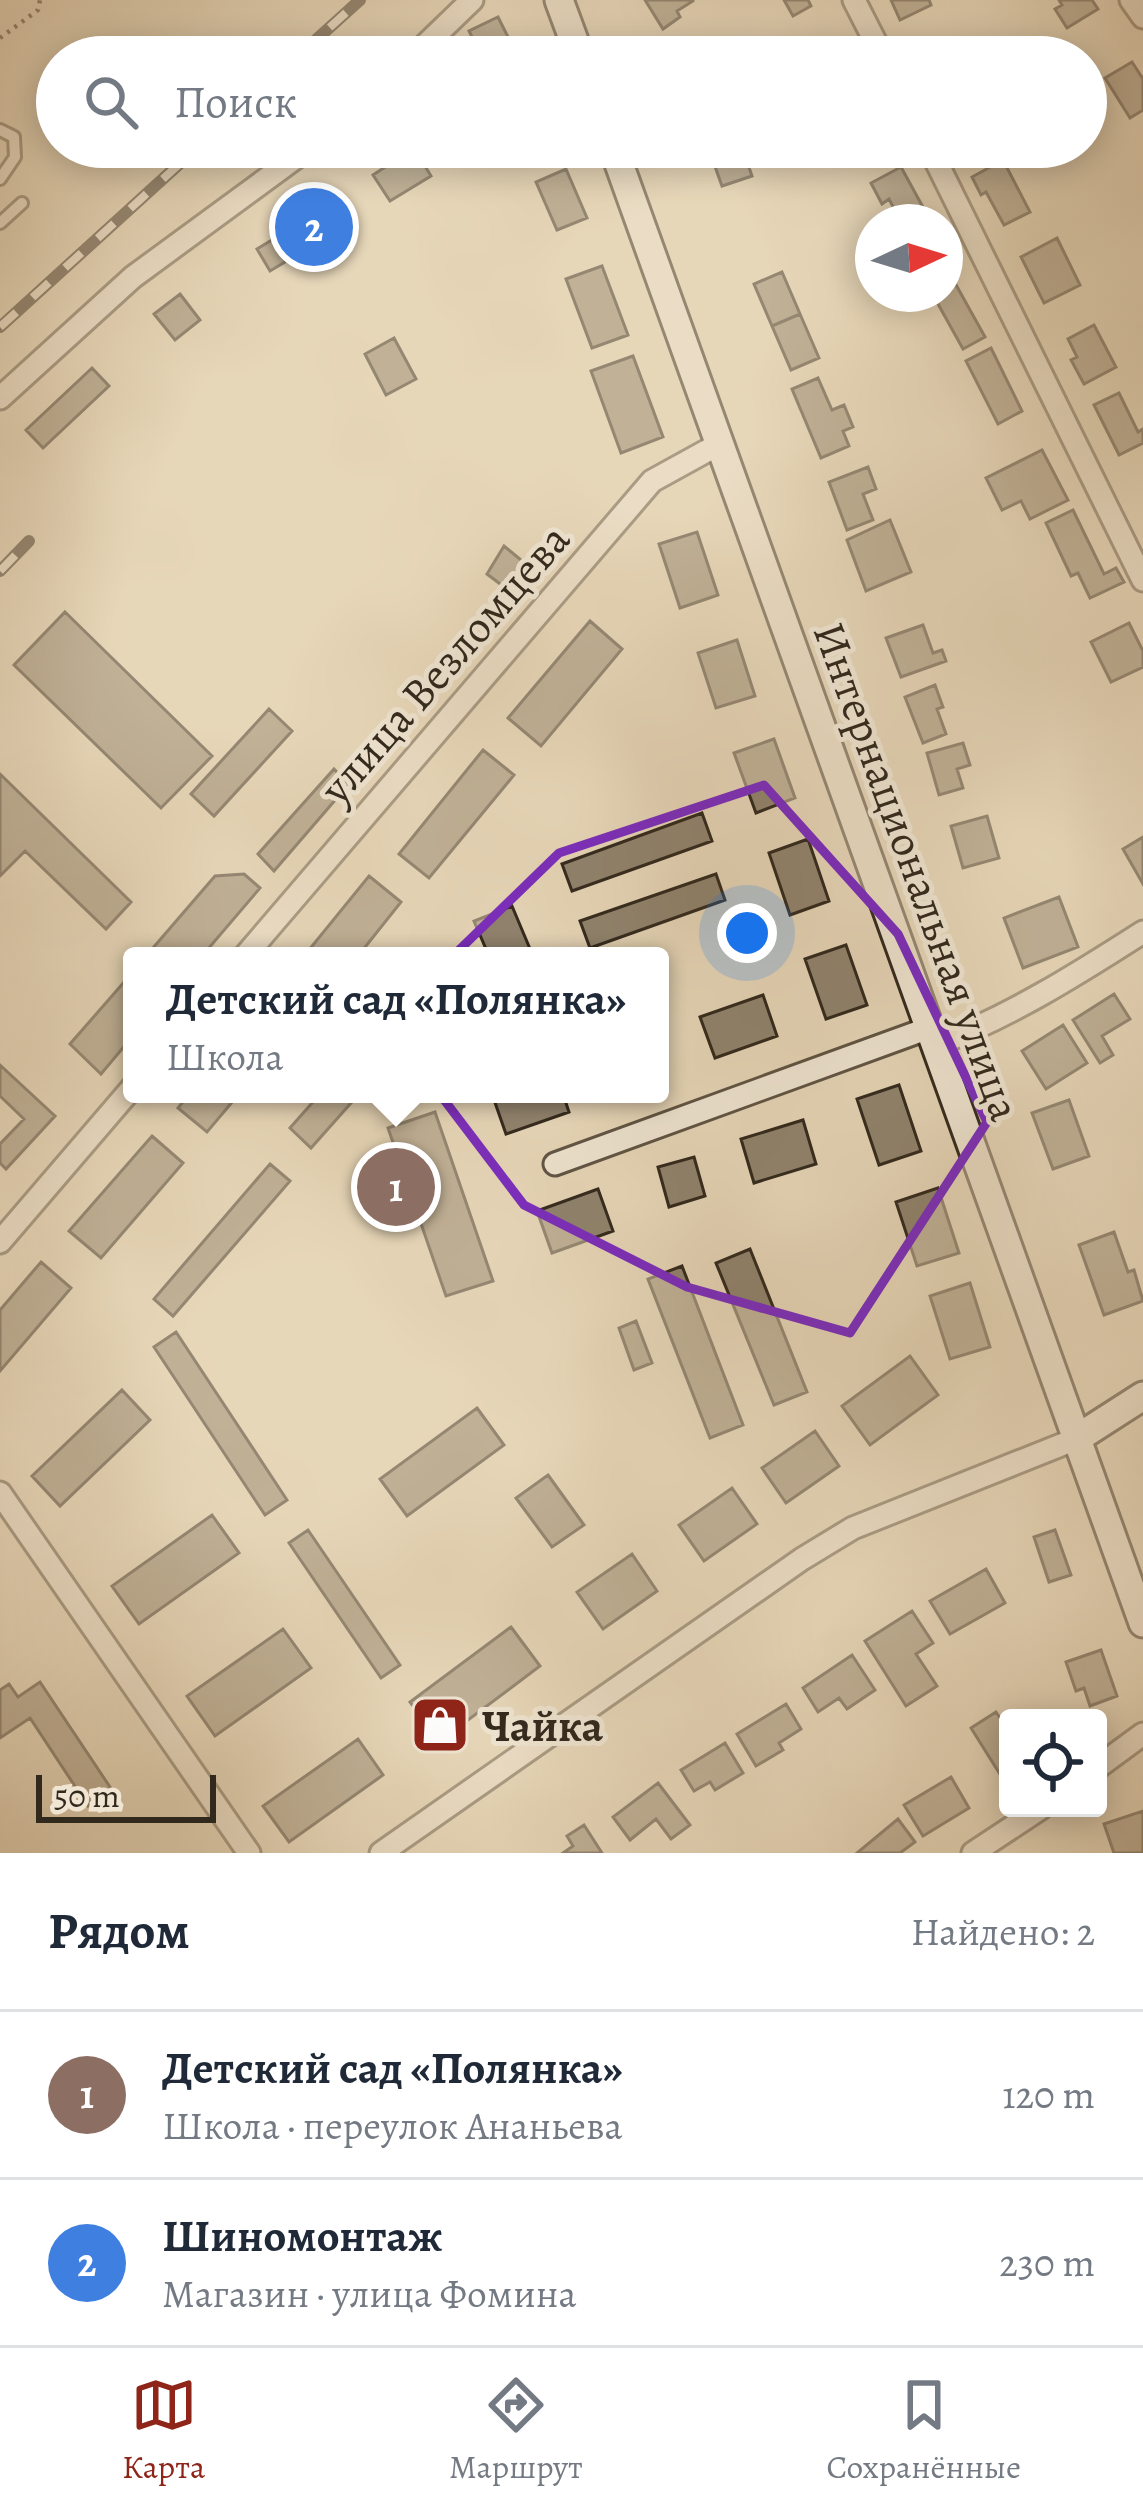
<!DOCTYPE html>
<html lang="ru">
<meta charset="utf-8">
<style>
body{margin:0;font-family:Alegreya,serif;background:#f6f6f7;color:#1f2937}
.controls{position:absolute;right:36px;bottom:36px;display:grid;overflow:hidden;border-radius:12px;box-shadow:0 6px 30px #0003}
.controls button{width:108px;height:108px;display:grid;place-items:center;padding:0;border:0;border-bottom:3px solid #e0e1e3;background:#fff;color:#1f2937;font:60px sans-serif}
.compass{position:absolute;left:855px;top:204px;width:108px;height:108px;border-radius:50%;background:#fff;box-shadow:0 6px 30px #0003;rotate:86deg}
.scale{position:absolute;left:36px;bottom:30px;width:180px;box-sizing:border-box;padding-left:12px;border:6px solid #32291d;border-top:0;font-size:33px;line-height:42px;white-space:nowrap;color:#32291d;-webkit-text-stroke:9px #efe5d2;paint-order:stroke}
.you{position:absolute;left:747px;top:933px;width:42px;height:42px;margin:-30px;border:9px solid #fff;border-radius:50%;background:#1a73e8;box-shadow:0 0 0 18px #1a73e833}
.badge{display:grid;place-items:center;width:78px;height:78px;border-radius:50%;background:#8f2418;color:#fff;font-size:39px;font-weight:700}
.pin{position:absolute;translate:-50% -50%;border:6px solid #fff;box-shadow:0 3px 12px #0006}
.popup{position:absolute;left:123px;top:947px;width:546px;height:156px;box-sizing:border-box;display:grid;place-content:center;border-radius:12px;background:#fff;filter:drop-shadow(0 3px 9px #0005);font-size:39px;white-space:nowrap;color:#747a83}
.popup b{font-size:45px;color:#1f2937}
.popup::after{content:'';position:absolute;left:50%;top:100%;margin-left:-24px;border:24px solid transparent;border-top-color:#fff}
.list{margin:0;padding:0;list-style:none}
h2{display:flex;justify-content:space-between;align-items:center;height:156px;margin:0;padding:0 48px;font-size:51px}
h2 small{font-size:39px;font-weight:400;color:#747a83}
.list li{display:grid;grid-template-columns:78px 1fr auto;gap:36px;align-items:center;box-sizing:border-box;height:168px;padding:0 48px;border-top:3px solid #e0e1e3}
.list b{display:block;font-size:45px;white-space:nowrap}
.list p{margin:0;font-size:39px;white-space:nowrap;color:#747a83}
.list em{font-size:39px;font-style:normal;color:#747a83}
.icon{flex:none;width:66px;height:66px;fill:none;stroke:currentColor;stroke-width:2;stroke-linecap:round;stroke-linejoin:round}
.map{position:relative;flex:none;width:1143px;height:1853px;overflow:hidden}
.search{position:absolute;background:#fff;box-shadow:0 6px 30px #0003;left:36px;right:36px;top:36px;height:132px;display:flex;align-items:center;gap:30px;box-sizing:border-box;padding:0 42px;border-radius:66px;color:#747a83;font-size:45px}
.sheet{height:492px;background:#fff}
nav{display:flex;justify-content:space-around;align-items:center;box-sizing:border-box;height:168px;border-top:3px solid #e0e1e3;background:#fff;font-size:33px;color:#747a83}
nav a{display:grid;justify-items:center;gap:6px}
nav .on{color:#8f2418}
.map>svg:first-child{display:block}
.building{fill:#90836e;stroke:#32291d;stroke-width:3}
.lines{fill:none;stroke-linecap:round;stroke-linejoin:round}
.lane-casing{stroke:#5f5444;stroke-width:16}
.street-casing{stroke:#5f5444;stroke-width:27}
.secondary-casing{stroke:#32291d;stroke-width:33}
.path{stroke:#32291d;stroke-width:4.5;stroke-dasharray:3 6;stroke-linecap:butt}
.lane{stroke:#efe5d2;stroke-width:10}
.street{stroke:#efe5d2;stroke-width:21}
.secondary{stroke:#efe5d2;stroke-width:27}
.rail-casing{stroke:#32291d;stroke-width:12}
.rail{stroke:#efe5d2;stroke-width:8;stroke-dasharray:22;stroke-linecap:butt}
.marked{fill:none;stroke:#7b2cbf;stroke-width:9;stroke-linejoin:round}
.labels{text-anchor:middle;stroke-width:10;stroke-linejoin:round;paint-order:stroke}
.street-label{font-size:45px;fill:#32291d;stroke:#efe5d2}
.poi-label{font-size:45px;font-weight:bold;fill:#32291d;stroke:#efe5d2;text-anchor:start}
</style>
<div class="map">
<svg width="1143" height="1853" viewBox="0 0 1143 1853">
<rect width="100%" height="100%" fill="#e7d7b9"/>
<filter id="stains"><feTurbulence type="fractalNoise" baseFrequency=".00167" numOctaves="4"/><feColorMatrix values="0 0 0 0 .2 0 0 0 0 .09 0 0 0 0 .02 0 0 0 .5 -.17"/></filter>
<radialGradient id="worn" r=".72"><stop offset=".6" stop-color="#630" stop-opacity="0"/><stop offset="1" stop-color="#630" stop-opacity=".3"/></radialGradient>
<path class="building" d="M645,0H693V1L677,11L680,17L663,29Z
M784,0H808L811,6L793,16Z
M891,0H929L931,5L900,20Z
M1059,0H1092L1098,9L1067,28L1055,9L1062,5Z
M498,17L518,57H482L469,31Z
M697,41L704,57H672L670,52Z
M1132,62L1143,79V110L1130,118L1105,78Z
M708,147H742L752,176L722,186Z
M414,148L431,176L390,201L373,175Z
M1003,160L1030,212L1004,225L986,192L981,195L972,177Z
M901,167L924,209L901,222L889,199L882,204L871,183Z
M566,169L587,218L557,230L536,182Z
M326,207L340,229L270,271L257,249Z
M1057,238L1080,285L1044,303L1021,257Z
M602,266L628,335L592,348L566,279Z
M782,272L800,314L772,326L754,284Z
M955,283L985,337L963,349L933,295L945,294V288Z
M180,294L200,320L175,340L154,314Z
M800,314L819,358L791,370L772,326Z
M1094,325L1116,367L1084,384L1071,360L1077,357L1068,339Z
M394,338L416,379L386,395L365,354Z
M991,348L1022,411L998,424L966,361Z
M633,356L663,437L621,453L591,371Z
M92,368L109,386L43,448L26,430Z
M818,378L832,410L844,405L853,427L843,431L849,446L821,458L792,389Z
M1119,393L1138,432L1143,429V443L1119,455L1094,405Z
M1042,450L1068,500L1030,519L1021,501L1002,510L986,478Z
M868,467L876,489L863,494L873,520L847,530L829,482Z
M1073,510L1104,574L1116,568L1124,582L1090,598L1078,573L1071,576L1046,523Z
M890,520L911,572L866,591L847,540Z
M697,532L718,595L680,608L659,544Z
M504,546L527,565L508,590L487,574Z
M65,612L212,756L161,808L14,665Z
M590,621L622,649L541,746L508,718Z
M1129,623L1143,651V667L1111,682L1091,642Z
M923,625L933,653L942,650L946,661L901,677L886,638Z
M737,640L755,696L716,708L698,653Z
M935,685L943,707L937,709L946,734L923,743L905,697Z
M269,709L292,731L214,816L191,794Z
M774,739L795,798L756,813L734,753Z
M963,743L970,765L957,769L963,788L939,795L927,753Z
M483,750L514,775L429,878L399,854Z
M334,769L349,784L274,871L258,854Z
M0,774L131,902L106,929L25,851L0,876Z
M702,813L712,841L572,891L562,864Z
M987,816L999,858L963,868L951,826Z
M1143,837V884L1123,849Z
M808,839L829,901L790,915L769,853Z
M244,874L260,888L202,956H146L215,876Z
M716,874L725,900L590,948L580,921Z
M369,876L401,902L358,956H304Z
M1059,897L1078,947L1023,968L1004,918Z
M512,906L533,956H489L474,921Z
M846,945L867,1005L826,1019L805,959Z
M132,973V1037L101,1074L70,1044Z
M1114,994L1130,1019L1102,1036L1113,1055L1100,1063L1073,1020Z
M763,995L777,1036L715,1058L700,1017Z
M1063,1025L1087,1063L1046,1089L1022,1051Z
M0,1065L55,1116L6,1169L0,1163V1144L24,1119L0,1096Z
M899,1085L921,1151L879,1165L857,1099Z
M189,1094H239L207,1132L178,1108Z
M320,1094H359L311,1148L290,1128Z
M492,1094H563L569,1112L506,1134Z
M1069,1100L1089,1156L1053,1169L1032,1113Z
M435,1112L493,1281L446,1296L388,1128Z
M803,1120L816,1164L754,1183L741,1139Z
M152,1136L183,1163L101,1258L69,1231Z
M694,1157L705,1196L669,1207L658,1167Z
M270,1164L290,1181L173,1316L154,1299Z
M938,1188L959,1253L917,1266L896,1202Z
M598,1189L613,1231L552,1253L537,1211Z
M1114,1232L1128,1272L1134,1270L1143,1301L1104,1315L1079,1245Z
M750,1249L807,1392L774,1405L716,1263Z
M41,1262L71,1288L0,1371V1310Z
M682,1266L743,1425L710,1438L648,1279Z
M970,1283L990,1347L950,1359L930,1296Z
M636,1321L652,1363L634,1370L619,1328Z
M176,1332L287,1500L265,1515L154,1347Z
M910,1356L938,1395L870,1445L842,1406Z
M122,1390L150,1420L60,1506L32,1476Z
M477,1408L504,1445L407,1516L380,1479Z
M815,1431L839,1466L786,1503L762,1468Z
M548,1475L584,1525L552,1547L516,1498Z
M732,1488L757,1524L704,1561L679,1525Z
M212,1515L239,1553L139,1624L112,1586Z
M308,1530L400,1665L381,1678L289,1543Z
M1055,1530L1071,1575L1049,1582L1034,1537Z
M632,1554L657,1591L603,1629L577,1592Z
M986,1569L1005,1603L950,1634L930,1601Z
M912,1611L933,1643L916,1654L937,1686L906,1706L865,1641Z
M511,1627L540,1666L440,1741L410,1702Z
M283,1629L311,1668L215,1736L187,1696Z
M1101,1650L1117,1696L1090,1706L1084,1688L1076,1691L1066,1662Z
M852,1655L875,1690L847,1709L839,1698L818,1712L803,1688Z
M40,1682L112,1790L88,1806L30,1718L0,1738V1690L9,1684L18,1697Z
M786,1704L801,1729L779,1743L783,1750L756,1766L737,1734Z
M996,1712L1008,1730V1776L1003,1779L971,1728Z
M358,1739L383,1775L289,1842L263,1806Z
M725,1743L743,1773L715,1790L710,1782L694,1791L681,1770Z
M951,1777L969,1808L923,1836L904,1805Z
M658,1783L690,1825L671,1839L656,1819L630,1840L613,1817Z
M1143,1811V1853H1114L1104,1824Z
M898,1819L915,1842L900,1853H857Z
M584,1825L602,1853H563L573,1846L567,1836Z"/>
<g class="lines">
<g class="lane-casing">
<path id="lane" d="M0,130L14,137L15,157L0,179
M0,223L22,203"/>
</g>
<g class="street-casing">
<path id="street" d="M854,0L883,57
M1131,0L1143,17
M413,57L472,0
M929,147L1143,580
M0,398L133,277L310,147
M245,956L652,481L721,443
M935,1045C1009,1017 1076,975 1143,932
M555,1164L929,1028
M0,1242L132,1088
M0,1493L249,1853
M1098,1767L1143,1734
M381,1853L802,1559L853,1528L1076,1439
M973,1853L1041,1808"/>
</g>
<g class="secondary-casing">
<path id="secondary" d="M559,0L580,57
M613,147L1143,1623
M1076,1439L1143,1396"/>
</g>
<path class="path" d="M0,38L38,10L40,0"/>
<use href="#lane" class="lane"/>
<use href="#street" class="street"/>
<use href="#secondary" class="secondary"/>
<g class="rail-casing">
<path id="rail" d="M297,57L360,0
M0,327L198,147
M0,571L29,541"/>
</g>
<use href="#rail" class="rail"/>
</g>
<path d="M0 0H1143V1853H0ZM764,785L898,934L987,1122L850,1333L687,1287L524,1205L385,1022L559,853Z" fill="#e7d7b9" fill-opacity=".55" fill-rule="evenodd"/>
<path class="marked" d="M764,785L898,934L987,1122L850,1333L687,1287L524,1205L385,1022L559,853Z"/>
<defs>
<g id="shop-square" transform="scale(3)"><rect x="-9" y="-9" width="18" height="18" rx="4" fill="#8f2418" stroke="#efe5d2"/><path d="M-5-2.5h2.3a2.7 3.5 0 0 1 5.4 0H5L5.5 6h-11ZM-1.5-2.5h3a1.5 2.3 0 0 0-3 0Z" fill="#fff"/></g>
</defs>
<g fill-rule="evenodd">
<use href="#shop-square" x="440" y="1725"/>
</g>
<g class="labels">
<g class="street-label">
<text transform="translate(444 663) rotate(-49)" y="16">улица Везломцева</text>
<text transform="translate(918 871) rotate(70)" y="16">Интернациональная улица</text>
</g>
<g class="poi-label">
<text x="482" y="1741">Чайка</text>
</g>
</g>
<rect width="100%" height="100%" filter="url(#stains)"/>
<rect width="100%" height="100%" fill="url(#worn)"/>
</svg>
<div class="controls">
<button><svg class="icon" aria-label="locate" viewBox="0 0 24 24"><circle cx="12" cy="12" r="6"/><path d="M12 2v4M12 18v4M2 12h4M18 12h4"/></svg></button>
</div>
<svg class="compass" viewBox="-18 -18 36 36"><path d="M0-13l5 13h-10z" fill="#e53935"/><path d="M0 13l5-13h-10z" fill="#747a83"/></svg>
<div class="scale">50 m</div>
<div class="you"></div>
<div class="pin badge" style="left:396px;top:1187px;background:#8d6e63">1</div>
<div class="popup"><b>Детский сад «Полянка»</b>Школа</div>
<div class="pin badge" style="left:314px;top:227px;background:#3f7fe0">2</div>
<div class="search"><svg class="icon" aria-label="search" viewBox="0 0 24 24"><circle cx="10" cy="10" r="6"/><path d="M15 15l6 6"/></svg>Поиск</div>
</div>
<section class="sheet">
<h2>Рядом<small>Найдено: 2</small></h2>
<ul class="list">
<li><span class="badge" style="background:#8d6e63">1</span><div><b>Детский сад «Полянка»</b><p>Школа · переулок Ананьева</p></div><em>120 m</em></li>
<li><span class="badge" style="background:#3f7fe0">2</span><div><b>Шиномонтаж</b><p>Магазин · улица Фомина</p></div><em>230 m</em></li>
</ul>
</section>
<nav>
<a class="on"><svg class="icon" aria-label="map" viewBox="0 0 24 24"><path d="M3 6l6-2 6 2 6-2v14l-6 2-6-2-6 2zM9 4v14M15 6v14"/></svg>Карта</a>
<a><svg class="icon" aria-label="directions" viewBox="0 0 24 24"><path d="M12 3l9 9-9 9-9-9zM9 14v-3h6M13 9l2 2-2 2"/></svg>Маршрут</a>
<a><svg class="icon" aria-label="saved" viewBox="0 0 24 24"><path d="M7 4h10v16l-5-4-5 4z"/></svg>Сохранённые</a>
</nav>
